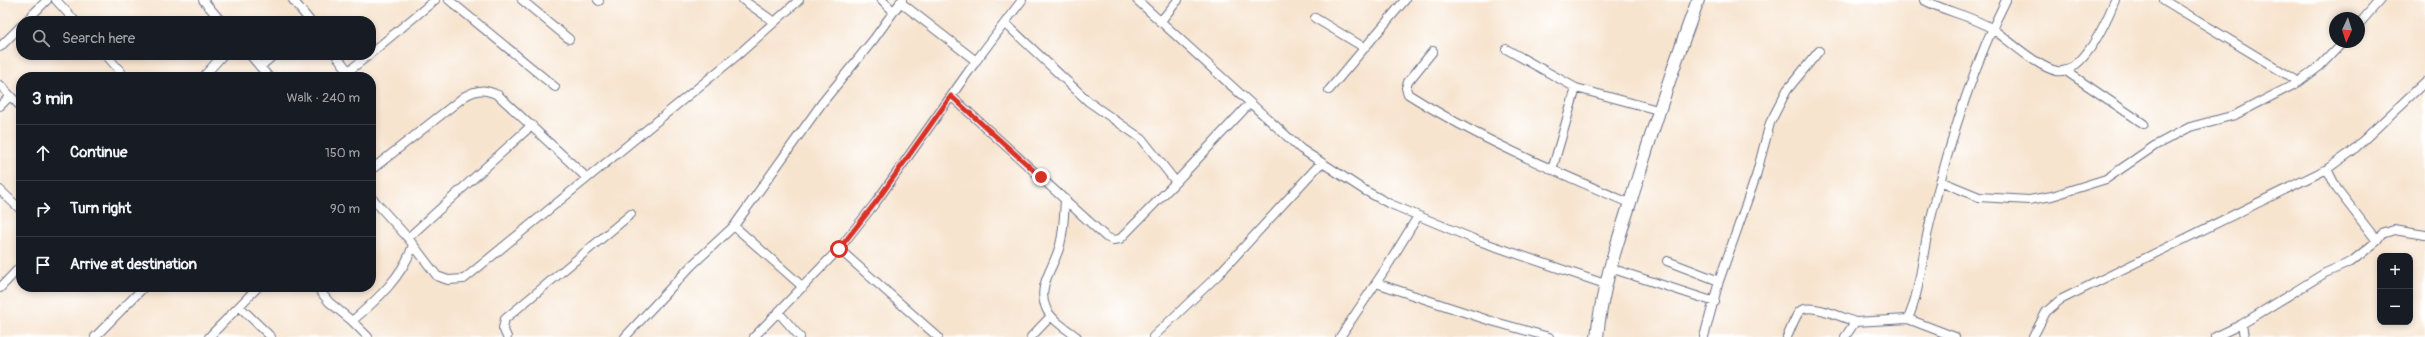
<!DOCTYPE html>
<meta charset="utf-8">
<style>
body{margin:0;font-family:Pangolin,sans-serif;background:#242831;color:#f1f3f6}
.controls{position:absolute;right:12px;bottom:12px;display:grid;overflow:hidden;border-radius:8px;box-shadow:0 2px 6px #0003}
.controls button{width:36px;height:36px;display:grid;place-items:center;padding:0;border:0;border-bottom:1px solid #363941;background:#171b24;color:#f1f3f6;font:20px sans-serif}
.compass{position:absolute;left:2329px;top:12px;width:36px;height:36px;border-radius:50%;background:#171b24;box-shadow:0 2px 6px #0003;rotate:184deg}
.stop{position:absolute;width:12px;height:12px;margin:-9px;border:3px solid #d93025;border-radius:50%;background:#fff}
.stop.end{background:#d93025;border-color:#fff;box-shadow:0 1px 4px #0008}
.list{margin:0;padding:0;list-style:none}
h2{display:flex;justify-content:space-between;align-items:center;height:52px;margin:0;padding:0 16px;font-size:17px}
h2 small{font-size:13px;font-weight:400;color:#9ea1a6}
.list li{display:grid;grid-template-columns:26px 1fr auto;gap:12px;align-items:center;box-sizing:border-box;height:56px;padding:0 16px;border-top:1px solid #363941}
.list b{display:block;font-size:15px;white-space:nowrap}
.list em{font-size:13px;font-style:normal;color:#9ea1a6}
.icon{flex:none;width:22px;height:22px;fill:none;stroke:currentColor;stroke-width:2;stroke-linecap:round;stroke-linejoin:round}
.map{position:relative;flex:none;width:2425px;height:337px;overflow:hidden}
.search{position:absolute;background:#171b24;box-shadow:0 2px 6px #0003;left:16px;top:16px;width:360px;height:44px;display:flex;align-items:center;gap:10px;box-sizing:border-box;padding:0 14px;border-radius:16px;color:#9ea1a6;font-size:15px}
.panel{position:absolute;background:#171b24;box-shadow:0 2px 6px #0003;left:16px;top:72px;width:360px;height:220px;border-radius:16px}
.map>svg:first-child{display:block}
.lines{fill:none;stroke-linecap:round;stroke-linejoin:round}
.street-casing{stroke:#686e86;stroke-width:10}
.secondary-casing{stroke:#686e86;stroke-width:14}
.street{stroke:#fff;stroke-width:8}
.secondary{stroke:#fff;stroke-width:12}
.route{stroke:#d93025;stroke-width:5}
</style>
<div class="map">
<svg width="2425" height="337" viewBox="0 0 2425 337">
<rect width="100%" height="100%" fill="#fff"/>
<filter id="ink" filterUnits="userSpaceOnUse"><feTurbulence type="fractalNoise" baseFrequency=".025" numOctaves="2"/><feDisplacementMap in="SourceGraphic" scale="8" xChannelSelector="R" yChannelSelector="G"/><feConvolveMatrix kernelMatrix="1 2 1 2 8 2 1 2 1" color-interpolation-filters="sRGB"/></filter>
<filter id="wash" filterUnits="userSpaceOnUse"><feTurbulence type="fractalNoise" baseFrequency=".012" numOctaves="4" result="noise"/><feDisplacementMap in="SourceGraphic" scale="16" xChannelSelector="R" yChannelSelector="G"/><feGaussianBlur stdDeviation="0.9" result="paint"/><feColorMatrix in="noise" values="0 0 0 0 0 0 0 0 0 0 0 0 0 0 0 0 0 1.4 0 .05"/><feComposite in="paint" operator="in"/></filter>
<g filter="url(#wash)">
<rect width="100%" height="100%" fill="#f7e4cf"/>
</g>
<g filter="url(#ink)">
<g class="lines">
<g class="street-casing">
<path id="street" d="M56,0L75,21
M203,0L221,21
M293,0L310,21
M449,0L555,87
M522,0L569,39
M598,0L599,1
M743,0L773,21
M882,0L893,11
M1137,0L1301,149L1364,190L1388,203L1476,240L1605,284
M1924,0C1946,12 1970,15 1991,28C2009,40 2037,67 2057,71C2083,75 2107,20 2115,0
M2164,0L2299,82
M900,2L976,61
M1315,18L1365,48
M26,21L47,0
M1160,22L1178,0
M1005,23L1089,102L1142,139L1176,182L1250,103
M2359,24L2380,0
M0,47L21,26
M1506,49L1576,88L1658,110
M1433,51L1408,82L1406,88L1408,94C1477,138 1554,171 1629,203
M371,53L435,0
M106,55L121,72
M250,55L269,77
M336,55L349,72
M260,67L274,55
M2066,71L2144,124
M203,77L223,55
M341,77L369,55
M0,85L21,107
M1329,90L1405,0
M951,96L1106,237L1113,240L1120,239L1176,182
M0,106L10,96
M2327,169L2337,189L2377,241
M371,170L465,96C478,89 484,89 498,95L587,178
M1552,170L1576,88
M1940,181L1979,197L2029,200L2052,196L2106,179L2156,145L2190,127L2235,115L2299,82L2320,66L2343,42
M0,190L21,210
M371,197L408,238L437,276L448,280L464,279L739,54L799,0
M1065,199C1064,214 1064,230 1060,245C1055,266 1036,286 1046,308C1051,320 1067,329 1077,337
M734,226L803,287
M408,238L532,125
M839,249L938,337
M1667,261L1719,281
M1610,268L1715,302
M1376,283L1488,320L1549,337
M317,287L329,302L352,321C377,300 403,276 413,245
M0,288L21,266
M240,307L271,337
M779,313L800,337
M1908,319L1955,337
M352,321L368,337
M2242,324L2244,337
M95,337L144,287
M209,337L258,287
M507,337L503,328L505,319L631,214
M625,337L691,266L734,226L822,103L874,39L902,0
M754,337L839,249L876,202L976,61L1022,0
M1031,337L1051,316
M1153,337L1218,275L1320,164
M1340,337L1388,265L1418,216
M1704,337L1719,281L1756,176L1770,123L1787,90L1819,51
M1787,337C1791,329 1794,319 1799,312C1808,301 1844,318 1855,322
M1845,337L1855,322L1908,319C1921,289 1922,254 1930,222C1948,147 1971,69 2006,0
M2033,337L2046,312L2060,300L2327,169L2351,152L2425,82
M2215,337L2242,324L2325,273L2351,262L2377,241L2382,234L2394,230L2425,235"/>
</g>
<g class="secondary-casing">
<path id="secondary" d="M1597,337C1602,284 1620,235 1636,184C1655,122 1675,61 1698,0"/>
</g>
<use href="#street" class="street"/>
<use href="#secondary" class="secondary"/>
</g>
</g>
<g class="lines" filter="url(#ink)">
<path class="route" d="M839,249L876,202L951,96L1041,177"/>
</g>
</svg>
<div class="controls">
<button>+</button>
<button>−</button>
</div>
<svg class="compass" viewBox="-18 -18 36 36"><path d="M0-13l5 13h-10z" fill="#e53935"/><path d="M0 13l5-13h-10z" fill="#9ea1a6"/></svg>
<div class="stop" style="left:839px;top:249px"></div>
<div class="stop end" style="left:1041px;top:177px"></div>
<div class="search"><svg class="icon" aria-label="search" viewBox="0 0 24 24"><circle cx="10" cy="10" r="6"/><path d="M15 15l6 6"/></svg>Search here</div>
<section class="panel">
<h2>3 min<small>Walk · 240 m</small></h2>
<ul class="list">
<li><svg class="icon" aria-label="ahead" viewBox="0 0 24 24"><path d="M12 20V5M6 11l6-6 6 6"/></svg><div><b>Continue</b></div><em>150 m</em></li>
<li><svg class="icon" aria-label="right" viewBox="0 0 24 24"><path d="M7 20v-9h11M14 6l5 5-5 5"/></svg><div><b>Turn right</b></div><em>90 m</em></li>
<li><svg class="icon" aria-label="arrive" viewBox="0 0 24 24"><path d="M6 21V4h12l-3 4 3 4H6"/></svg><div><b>Arrive at destination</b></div></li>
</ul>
</section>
</div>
